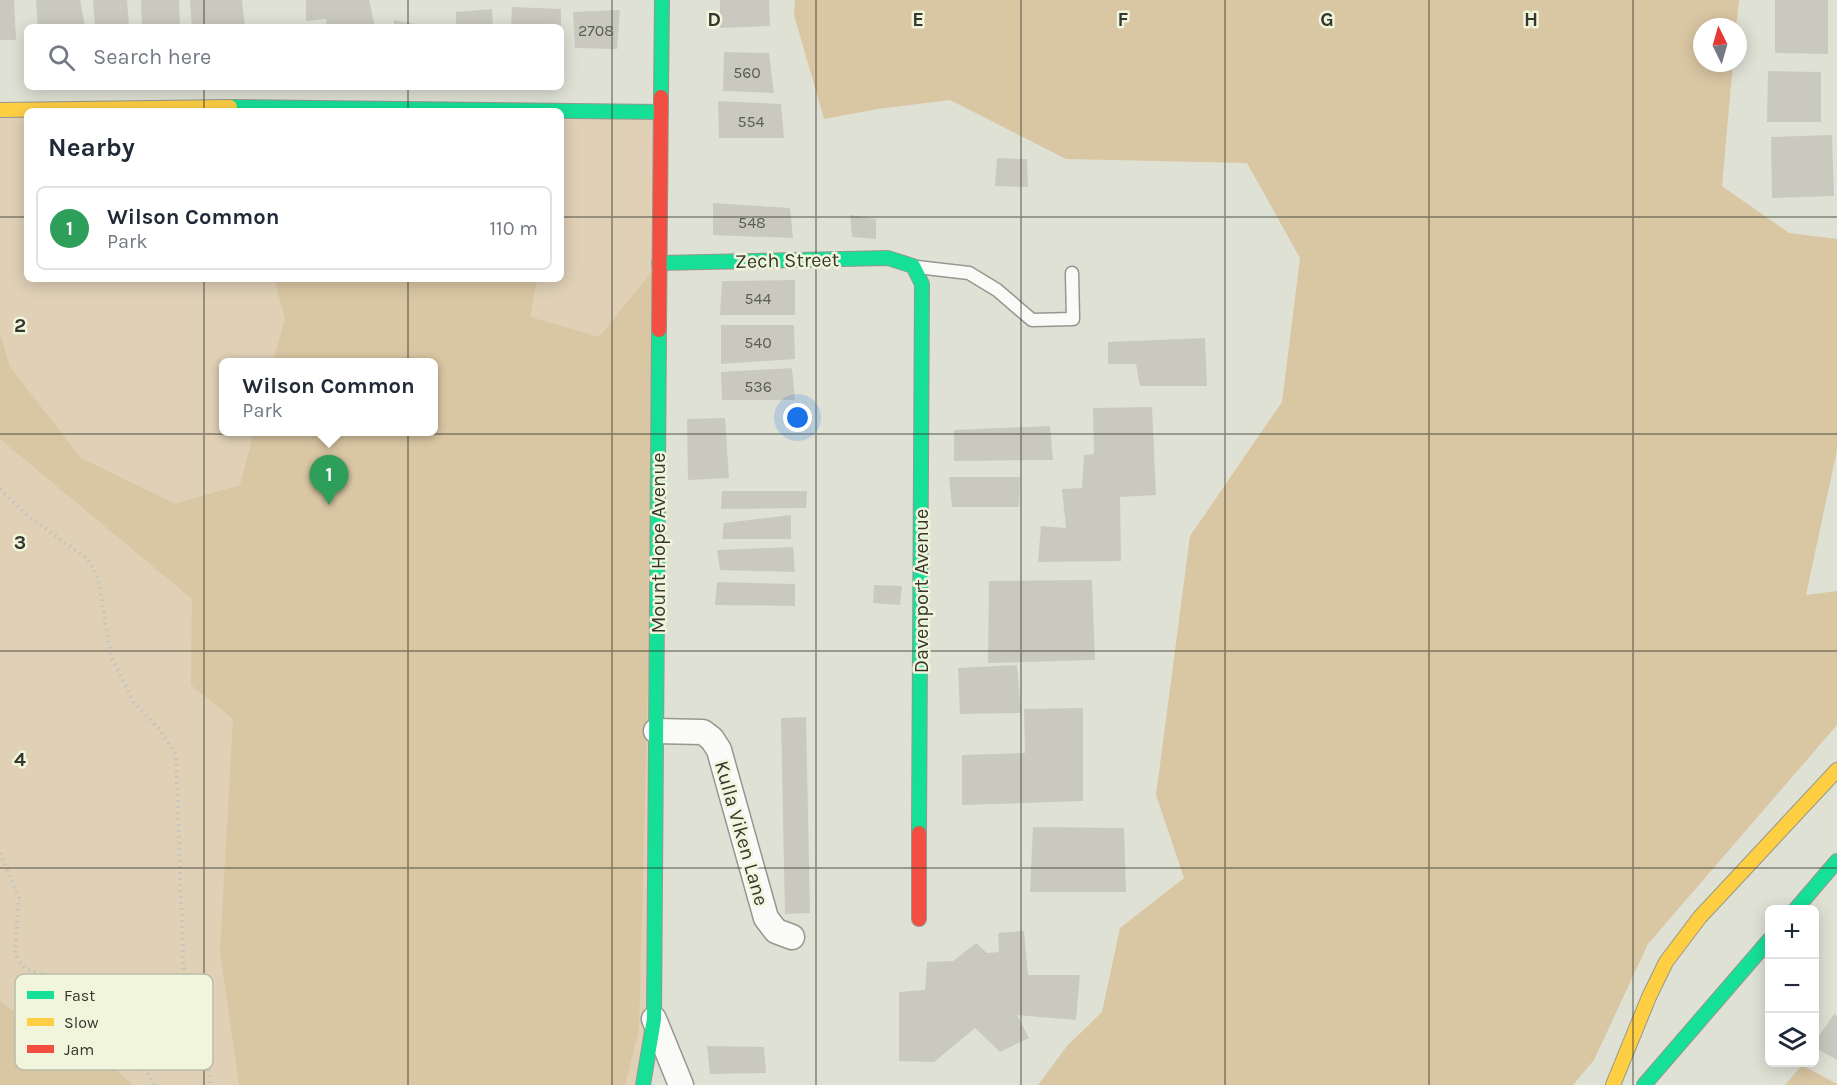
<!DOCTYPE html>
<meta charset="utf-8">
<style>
body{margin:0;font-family:Karla,sans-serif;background:#f6f6f7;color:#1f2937}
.controls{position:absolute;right:18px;bottom:18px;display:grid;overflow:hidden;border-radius:9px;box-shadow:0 3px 15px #0003}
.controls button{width:54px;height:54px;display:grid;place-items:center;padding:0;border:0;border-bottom:2px solid #e0e1e3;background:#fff;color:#1f2937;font:30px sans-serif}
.compass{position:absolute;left:1693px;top:18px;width:54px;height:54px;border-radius:50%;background:#fff;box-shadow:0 3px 15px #0003;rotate:355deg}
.you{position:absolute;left:798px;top:418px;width:21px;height:21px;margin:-15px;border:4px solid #fff;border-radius:50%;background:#1a73e8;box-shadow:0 0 0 9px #1a73e833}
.badge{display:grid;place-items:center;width:39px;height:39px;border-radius:50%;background:#0f766e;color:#fff;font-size:20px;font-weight:700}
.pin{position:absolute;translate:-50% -50px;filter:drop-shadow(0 2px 3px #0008)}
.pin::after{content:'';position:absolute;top:32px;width:21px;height:18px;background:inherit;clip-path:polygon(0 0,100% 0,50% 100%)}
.popup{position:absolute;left:219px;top:358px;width:219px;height:78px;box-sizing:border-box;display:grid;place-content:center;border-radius:9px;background:#fff;filter:drop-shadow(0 2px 4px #0005);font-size:20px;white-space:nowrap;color:#747a83}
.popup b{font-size:22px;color:#1f2937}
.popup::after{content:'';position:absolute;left:50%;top:100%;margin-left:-12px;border:12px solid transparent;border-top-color:#fff}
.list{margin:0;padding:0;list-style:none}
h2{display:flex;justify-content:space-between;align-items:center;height:78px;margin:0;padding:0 24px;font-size:26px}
h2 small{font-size:20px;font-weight:400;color:#747a83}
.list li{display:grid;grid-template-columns:39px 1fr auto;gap:18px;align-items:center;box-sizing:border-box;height:84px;margin:0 12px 12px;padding:0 12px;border:2px solid #e0e1e3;border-radius:9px}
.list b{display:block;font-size:22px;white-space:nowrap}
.list p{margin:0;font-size:20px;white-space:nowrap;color:#747a83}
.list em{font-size:20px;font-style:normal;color:#747a83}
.icon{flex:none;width:33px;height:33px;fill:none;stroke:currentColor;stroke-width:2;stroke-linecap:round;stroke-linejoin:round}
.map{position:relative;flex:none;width:1837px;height:1085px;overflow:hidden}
.search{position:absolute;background:#fff;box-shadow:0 3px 15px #0003;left:24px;top:24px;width:540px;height:66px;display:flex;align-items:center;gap:15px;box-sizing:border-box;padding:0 21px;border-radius:9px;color:#747a83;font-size:22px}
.panel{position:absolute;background:#fff;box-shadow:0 3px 15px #0003;left:24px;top:108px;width:540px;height:174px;border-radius:9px}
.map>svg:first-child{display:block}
.green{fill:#dfd0b6;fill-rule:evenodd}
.forest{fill:#d9c6a3}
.building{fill:#cac9bf}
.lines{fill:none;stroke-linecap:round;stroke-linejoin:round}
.lane-casing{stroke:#96978e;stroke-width:15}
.street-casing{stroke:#96978e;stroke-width:27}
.fast-casing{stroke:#96978e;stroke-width:16}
.slow-casing{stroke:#96978e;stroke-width:16}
.jam-casing{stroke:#96978e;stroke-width:16}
.path{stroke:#c2c3be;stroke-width:4;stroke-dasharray:1.5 4.5;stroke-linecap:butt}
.lane{stroke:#fafaf9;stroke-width:12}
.street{stroke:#fafaf9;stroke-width:24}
.fast{stroke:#16e098;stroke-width:14}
.slow{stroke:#ffcf43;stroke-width:14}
.jam{stroke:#f24e42;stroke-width:14}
.grid{fill:none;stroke:#35362d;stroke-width:1.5;stroke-opacity:0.55}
.labels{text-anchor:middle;stroke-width:5;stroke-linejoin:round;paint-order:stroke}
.number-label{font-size:16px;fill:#5c5d54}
.street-label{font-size:20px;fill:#35362d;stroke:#f1f5dc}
.key{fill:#f1f5dc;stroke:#b9bca8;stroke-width:1.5}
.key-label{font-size:16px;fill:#35362d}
.grid-label{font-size:20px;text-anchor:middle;font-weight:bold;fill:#35362d;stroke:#f1f5dc;stroke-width:5;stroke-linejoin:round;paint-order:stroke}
</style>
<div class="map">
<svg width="1837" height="1085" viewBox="0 0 1837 1085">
<rect width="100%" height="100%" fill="#e0e1d5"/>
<path class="green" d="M283,106L661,112L654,1019L643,1085H0V110ZM27,111H561V279H27ZM224,362H434V432H224Z"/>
<path class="forest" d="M795,0H1739L1736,27H1702V63H1733L1722,186L1789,233L1837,239V450L1806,595L1837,591V725L1648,944L1594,1060L1573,1085H1038L1067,1046L1102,1012L1120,928L1184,878L1156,795L1190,536L1282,402L1300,258L1247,163L1066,159L950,100L878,109L824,119L794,15Z
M659,263L639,1029L625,1085H239L220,951L233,719L191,685L192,599L0,439V333L10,367L81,458L175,504L240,485L254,432H434V362H273L285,318L274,279H537L530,317L599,337Z
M0,1001L41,1032L74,1033L133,1085H0Z
M1802,1065L1837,1084V1085H1785Z"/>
<path class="building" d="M0,0H14L16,40H0Z
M36,0H80L85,27H38Z
M93,0H127L129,27H95Z
M141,0H179L180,27H142Z
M190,0H242L245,27H192Z
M306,0H369L375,27H326V19L306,21Z
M720,0H769L770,26L720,28Z
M1775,0H1828V54L1775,53Z
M512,7L561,9V27H511Z
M492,9L493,27H456V12Z
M620,10L617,49L575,48L573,12Z
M394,20L426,26V27H394Z
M724,52L769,53L774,93L723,91Z
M1768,71L1821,72V122H1767Z
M718,101L781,104L784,138H719Z
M1832,135L1834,196L1772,198L1771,137Z
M997,158L1027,159L1028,187L995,186Z
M713,203L790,208L793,238L713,235Z
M850,215L876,219V239L852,237Z
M795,280V315H720L722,281Z
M721,325H794L795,359L721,364Z
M1205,338L1207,386H1140L1136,364H1108V342Z
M792,368L795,400H722L721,372Z
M1152,407L1156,495L1120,497L1121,561L1038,562L1041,526L1066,528L1062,489L1082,488L1084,455L1094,454L1093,408Z
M725,418L729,478L688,480L687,419Z
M1050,426L1053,460L954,461V430Z
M949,477H1020L1019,507H952Z
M722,491H807L806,508L721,509Z
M791,515V539H722L724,523Z
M793,547L795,572L720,570L717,550Z
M1092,580L1095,660L988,663L989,581Z
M717,582L795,584V606L715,605Z
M874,585L902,586L900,605L873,603Z
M1017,665L1021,713L960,714L958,668Z
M1083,708V801L962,805V755L1025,753L1024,709Z
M806,717L810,913L785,914L781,718Z
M1033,827L1124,828L1126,892H1030Z
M1024,931L1028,975H1080L1076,1020L1017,1015L1029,1038L1000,1052L975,1028L934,1062L899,1061V992L925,990L927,962L953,961L976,943L987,953L999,952L998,933Z
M1834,1014L1837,1016V1060L1814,1047V1043Z
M707,1046L764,1047L766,1073L710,1074Z"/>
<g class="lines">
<g class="lane-casing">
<path id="lane" d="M917,267L969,273L997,290L1032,320L1073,319L1072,273"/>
</g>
<g class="street-casing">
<path id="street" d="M656,731L703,732L712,739L719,750L766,918L776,931L792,937
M654,1019L681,1085"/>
</g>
<g class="fast-casing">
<path id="fast" d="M661,97L662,0
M230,107L661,112
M659,263L888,258L913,266L922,284L919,833
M1795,910L1837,861
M643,1085L654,1019L659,330
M1644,1085L1770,939"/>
</g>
<g class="slow-casing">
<path id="slow" d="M0,110L230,107
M1613,1085L1649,997L1666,962L1700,917L1837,770"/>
</g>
<g class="jam-casing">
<path id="jam" d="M659,330L661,97
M919,919V833"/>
</g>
<path class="path" d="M0,489L28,516L88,559L98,578L111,656L134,703L161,731L176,755L185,1014C208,1040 207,1052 210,1085
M0,853L19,898L15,954L24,968L49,977L84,996L131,1048L155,1085
M95,1008L164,1029L173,1027L185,1014"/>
<use href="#lane" class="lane"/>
<use href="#street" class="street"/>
<use href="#fast" class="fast"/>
<use href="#slow" class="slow"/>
<use href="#jam" class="jam"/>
</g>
<path class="grid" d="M204,0V27M408,0V27M612,0V1085M816,0V1085M1021,0V1085M1225,0V1085M1429,0V1085M1633,0V1085M204,87V111M408,87V111M0,217H27M561,217H1837M204,279V1085M408,279V1085M0,434H1837M0,651H1837M0,868H1837"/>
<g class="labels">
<g class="number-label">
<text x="596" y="36">2708</text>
<text x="747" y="78">560</text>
<text x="751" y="127">554</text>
<text x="752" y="228">548</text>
<text x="758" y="304">544</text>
<text x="758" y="348">540</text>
<text x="758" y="392">536</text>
</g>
<g class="street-label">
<text transform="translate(787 260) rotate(-1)" y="7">Zech Street</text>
<text transform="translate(658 543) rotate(-90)" y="7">Mount Hope Avenue</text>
<text transform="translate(921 591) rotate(-90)" y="7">Davenport Avenue</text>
<text transform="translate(742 833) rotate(74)" y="7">Kulla Viken Lane</text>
</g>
</g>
<rect x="15" y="974" width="198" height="96" rx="9" class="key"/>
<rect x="27" y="991" width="27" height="8" fill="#16e098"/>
<rect x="27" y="1018" width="27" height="8" fill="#ffcf43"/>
<rect x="27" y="1045" width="27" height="8" fill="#f24e42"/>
<g class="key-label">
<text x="64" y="1001">Fast</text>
<text x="64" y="1028">Slow</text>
<text x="64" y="1055">Jam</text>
</g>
<g class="grid-label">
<text x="714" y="26">D</text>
<text x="918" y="26">E</text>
<text x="1123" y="26">F</text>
<text x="1327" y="26">G</text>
<text x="1531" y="26">H</text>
<text x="20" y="332">2</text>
<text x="20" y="549">3</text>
<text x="20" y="766">4</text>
</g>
</svg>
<div class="controls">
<button>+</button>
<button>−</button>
<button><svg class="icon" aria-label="layers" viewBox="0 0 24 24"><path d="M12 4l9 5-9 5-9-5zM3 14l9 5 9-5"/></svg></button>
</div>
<svg class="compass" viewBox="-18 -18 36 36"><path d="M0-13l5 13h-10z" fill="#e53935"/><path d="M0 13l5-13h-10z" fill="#747a83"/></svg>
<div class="you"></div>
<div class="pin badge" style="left:329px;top:505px;background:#2e9e5b">1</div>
<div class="popup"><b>Wilson Common</b>Park</div>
<div class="search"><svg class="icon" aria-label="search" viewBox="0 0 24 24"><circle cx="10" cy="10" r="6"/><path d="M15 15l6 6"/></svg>Search here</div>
<section class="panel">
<h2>Nearby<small></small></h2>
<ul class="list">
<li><span class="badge" style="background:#2e9e5b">1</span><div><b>Wilson Common</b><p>Park</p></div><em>110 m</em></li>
</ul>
</section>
</div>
